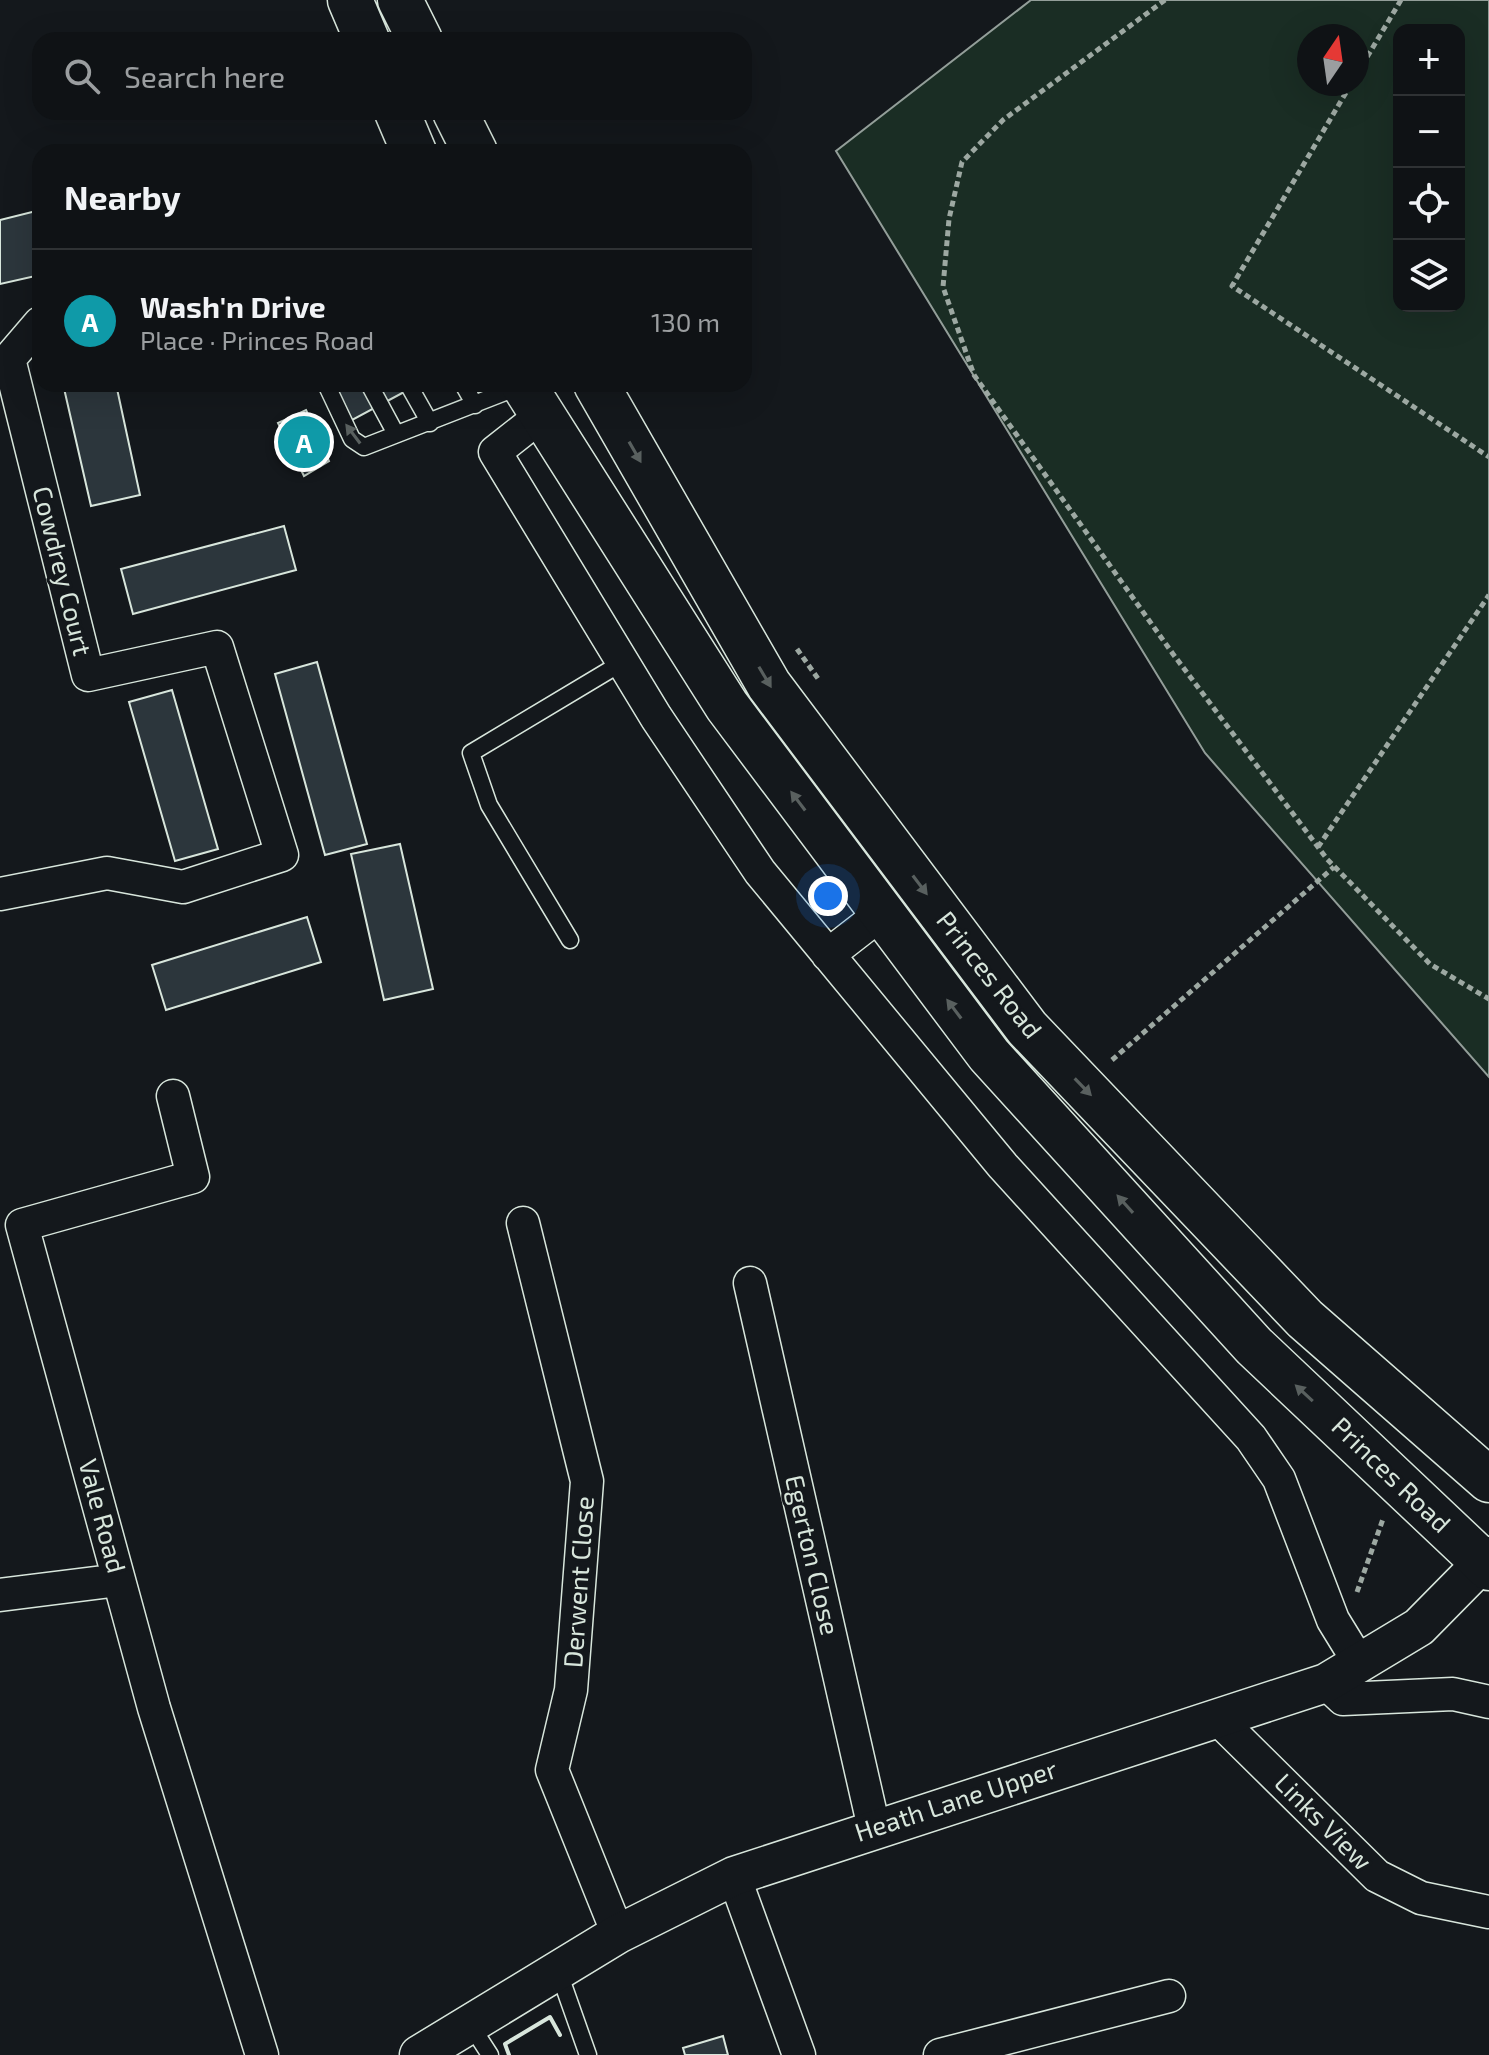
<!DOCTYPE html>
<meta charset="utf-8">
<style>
body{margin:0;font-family:"Exo 2",sans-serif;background:#1d2022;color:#f1f3f6}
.controls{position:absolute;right:24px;top:24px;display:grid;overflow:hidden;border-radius:16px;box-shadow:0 8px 32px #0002}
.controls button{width:72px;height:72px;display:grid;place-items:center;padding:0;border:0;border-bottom:2px solid #2f3234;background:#0f1215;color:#f1f3f6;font:40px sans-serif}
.compass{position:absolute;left:1297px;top:24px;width:72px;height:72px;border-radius:50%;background:#0f1215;box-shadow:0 8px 32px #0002;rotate:13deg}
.you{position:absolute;left:828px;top:896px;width:28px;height:28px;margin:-20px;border:6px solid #fff;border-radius:50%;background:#1a73e8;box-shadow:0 0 0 12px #1a73e833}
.badge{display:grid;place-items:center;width:52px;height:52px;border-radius:50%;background:#7c3aed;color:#fff;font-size:26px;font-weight:700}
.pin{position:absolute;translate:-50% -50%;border:4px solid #fff;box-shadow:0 2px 8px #0006}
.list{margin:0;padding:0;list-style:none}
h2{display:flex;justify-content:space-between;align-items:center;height:104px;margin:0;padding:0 32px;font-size:34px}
h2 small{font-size:26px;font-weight:400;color:#9b9ea0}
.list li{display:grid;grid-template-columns:52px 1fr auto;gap:24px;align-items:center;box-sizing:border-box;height:144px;padding:0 32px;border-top:2px solid #2f3234}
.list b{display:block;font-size:30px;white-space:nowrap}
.list p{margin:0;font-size:26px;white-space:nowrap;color:#9b9ea0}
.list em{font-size:26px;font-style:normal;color:#9b9ea0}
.icon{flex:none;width:44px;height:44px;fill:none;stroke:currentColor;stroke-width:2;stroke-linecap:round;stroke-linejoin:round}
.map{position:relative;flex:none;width:1489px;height:2055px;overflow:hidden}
.search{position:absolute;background:#0f1215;box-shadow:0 8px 32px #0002;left:32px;top:32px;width:720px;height:88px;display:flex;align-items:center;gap:20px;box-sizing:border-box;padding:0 28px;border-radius:24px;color:#9b9ea0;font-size:30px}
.panel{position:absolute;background:#0f1215;box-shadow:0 8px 32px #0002;left:32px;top:144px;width:720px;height:248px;border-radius:24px}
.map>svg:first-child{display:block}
.green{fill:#1a2d24;stroke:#939e99;stroke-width:2;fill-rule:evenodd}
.building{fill:#2c363c;stroke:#d8e6dc;stroke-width:2}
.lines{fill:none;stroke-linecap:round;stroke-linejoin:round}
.service-casing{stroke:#d8e6dc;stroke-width:19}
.minor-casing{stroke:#d8e6dc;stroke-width:35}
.tertiary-casing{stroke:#d8e6dc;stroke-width:41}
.secondary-casing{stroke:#d8e6dc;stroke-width:47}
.path{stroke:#9da8a2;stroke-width:5;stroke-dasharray:6 4;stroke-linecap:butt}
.service{stroke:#14181c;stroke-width:16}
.minor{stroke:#14181c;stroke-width:32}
.tertiary{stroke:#14181c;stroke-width:38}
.secondary{stroke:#14181c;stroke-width:44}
.wall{stroke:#d8e6dc;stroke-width:4}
.oneway{fill:#59605f}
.labels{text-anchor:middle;stroke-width:6;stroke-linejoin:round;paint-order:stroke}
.street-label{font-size:26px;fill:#d8e6dc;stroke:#14181c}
</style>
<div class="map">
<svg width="1489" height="2055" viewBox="0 0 1489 2055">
<rect width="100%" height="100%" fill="#14181c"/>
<path class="green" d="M1031,0H1489V1077L1205,753L836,151ZM1399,30H1459V306H1399ZM1309,36H1357V84H1309Z"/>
<path class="building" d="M40,210V275L0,284V220Z
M63,384H116L140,495L91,506Z
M338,384H419L341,426L323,392Z
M306,410L329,461L304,476L278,423Z
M284,526L296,570L133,614L121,569Z
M317,662L367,844L325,855L275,674Z
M172,690L218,849L175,861L129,702Z
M400,844L433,989L384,1000L351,854Z
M307,917L321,962L166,1010L152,965Z
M723,2036L728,2055H685L683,2048Z"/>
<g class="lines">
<g class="service-casing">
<path id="service" d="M326,384L352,439L364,447L523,385
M369,384L396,434
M408,384L430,423
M463,384L475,405
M570,940L489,805L471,753L623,662
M558,1970L588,2055
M470,2024L490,2055"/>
</g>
<g class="minor-casing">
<path id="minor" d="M542,415L495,452L656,717L760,872L1003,1166L1251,1438L1279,1479L1333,1620L1360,1664
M0,894L107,873L183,887L282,855L217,647L88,675L9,359L40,323
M828,955L882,913
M173,1096L193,1177L22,1225L154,1708L262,2055
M523,1223L587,1481L571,1690L552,1770L618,1934
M750,1283L874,1828
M0,1595L119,1580
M1326,1683L1343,1699L1453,1694L1489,1702
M1218,1719L1377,1876L1421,1898L1489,1912
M734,1876L799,2055
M940,2055L1169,1996"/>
</g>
<g class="tertiary-casing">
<path id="tertiary" d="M419,2055L618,1934L734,1876L1326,1683L1419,1627L1489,1556"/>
</g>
<g class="secondary-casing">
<path id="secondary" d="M350,0L367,40
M400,0L420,40
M397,112L414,152
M455,112L475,152
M523,384L727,706L989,1055L1254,1346L1489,1568
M596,384L769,685L1027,1028L1305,1319L1489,1480"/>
</g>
<path class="path" d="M1165,0L1003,120L962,162L949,219L943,287L974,375L1173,654L1327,859L1430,964L1489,999
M1357,74L1401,0
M1351,84L1232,286L1489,457
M797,649L819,680
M1318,847L1489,595
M1112,1060L1334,867
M1357,1592L1383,1519"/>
<use href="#service" class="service"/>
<use href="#minor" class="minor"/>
<use href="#tertiary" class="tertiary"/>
<use href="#secondary" class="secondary"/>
<path class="wall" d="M509,2055L505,2044L550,2017L560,2035"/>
</g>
<defs><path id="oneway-solid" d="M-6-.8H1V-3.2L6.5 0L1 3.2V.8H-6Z" transform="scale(2)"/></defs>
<g class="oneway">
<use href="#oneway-solid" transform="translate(353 434) rotate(-127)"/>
<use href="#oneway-solid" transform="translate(635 452) rotate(60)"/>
<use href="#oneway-solid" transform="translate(765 677) rotate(59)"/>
<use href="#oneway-solid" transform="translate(798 801) rotate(-127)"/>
<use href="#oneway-solid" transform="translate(920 885) rotate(53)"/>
<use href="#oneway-solid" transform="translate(954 1009) rotate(-127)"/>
<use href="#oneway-solid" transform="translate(1083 1087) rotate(46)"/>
<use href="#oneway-solid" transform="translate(1125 1204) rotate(-132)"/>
<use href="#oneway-solid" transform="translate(1304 1393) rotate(-137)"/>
</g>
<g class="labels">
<g class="street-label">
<text transform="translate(62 571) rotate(76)" y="9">Cowdrey Court</text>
<text transform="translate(989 975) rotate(52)" y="9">Princes Road</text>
<text transform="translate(1391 1475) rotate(44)" y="9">Princes Road</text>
<text transform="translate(102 1516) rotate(75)" y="9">Vale Road</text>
<text transform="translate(812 1555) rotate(77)" y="9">Egerton Close</text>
<text transform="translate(579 1582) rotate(-86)" y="9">Derwent Close</text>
<text transform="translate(956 1801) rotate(-18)" y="9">Heath Lane Upper</text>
<text transform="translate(1323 1822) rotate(45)" y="9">Links View</text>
</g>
</g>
</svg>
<div class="controls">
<button>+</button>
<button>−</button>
<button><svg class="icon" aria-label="locate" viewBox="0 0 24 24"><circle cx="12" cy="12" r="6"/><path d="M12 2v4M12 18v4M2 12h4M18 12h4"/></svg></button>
<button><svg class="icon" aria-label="layers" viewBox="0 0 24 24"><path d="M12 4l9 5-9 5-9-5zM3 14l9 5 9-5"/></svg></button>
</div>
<svg class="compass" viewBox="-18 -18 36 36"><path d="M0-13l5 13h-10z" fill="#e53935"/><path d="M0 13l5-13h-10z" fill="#9b9ea0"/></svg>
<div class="you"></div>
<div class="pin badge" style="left:304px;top:442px;background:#0f9aa8">A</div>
<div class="search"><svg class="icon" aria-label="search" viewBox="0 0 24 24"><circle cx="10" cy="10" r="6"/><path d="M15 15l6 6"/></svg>Search here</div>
<section class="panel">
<h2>Nearby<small></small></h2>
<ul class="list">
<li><span class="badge" style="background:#0f9aa8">A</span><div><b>Wash'n Drive</b><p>Place · Princes Road</p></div><em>130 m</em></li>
</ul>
</section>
</div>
